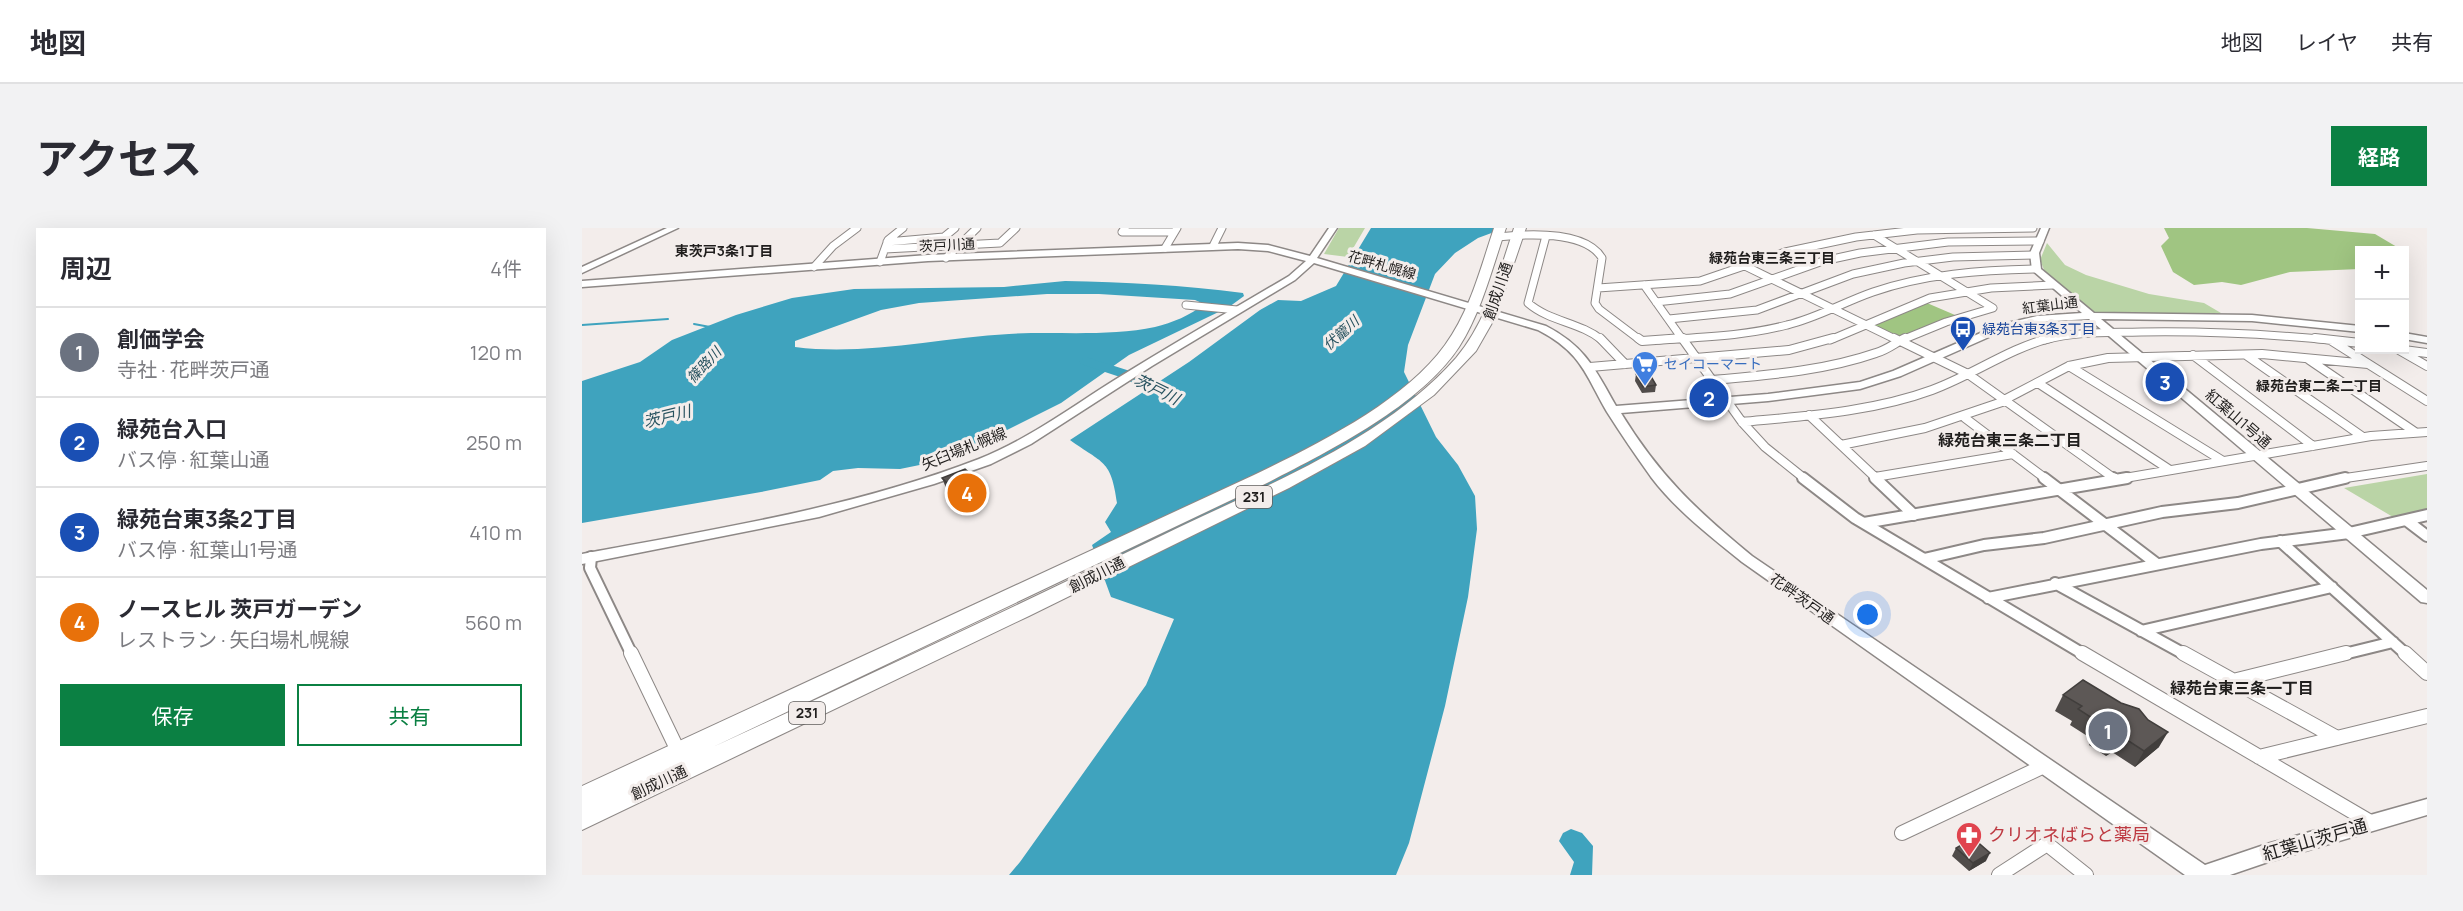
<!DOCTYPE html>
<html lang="ja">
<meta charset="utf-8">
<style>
body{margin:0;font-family:Manrope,"Noto Sans JP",sans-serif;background:#f2f2f3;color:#2b2b33}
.controls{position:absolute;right:18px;top:18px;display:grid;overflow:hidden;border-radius:0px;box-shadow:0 6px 24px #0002}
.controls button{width:54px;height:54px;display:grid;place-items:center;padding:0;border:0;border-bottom:2px solid #e1e1e2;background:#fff;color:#2b2b33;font:30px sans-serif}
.you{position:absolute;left:1286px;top:387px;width:21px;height:21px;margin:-15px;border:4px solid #fff;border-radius:50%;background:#1a73e8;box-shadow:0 0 0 9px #1a73e833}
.badge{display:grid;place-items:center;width:39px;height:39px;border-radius:50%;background:#0b8043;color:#fff;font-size:20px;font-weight:700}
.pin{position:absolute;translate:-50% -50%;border:3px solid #fff;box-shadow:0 2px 6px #0006}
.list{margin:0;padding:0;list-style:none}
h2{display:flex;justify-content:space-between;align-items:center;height:78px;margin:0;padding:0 24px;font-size:26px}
h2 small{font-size:20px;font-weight:400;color:#7c7c81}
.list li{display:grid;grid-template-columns:39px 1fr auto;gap:18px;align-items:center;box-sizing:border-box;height:90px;padding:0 24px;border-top:2px solid #e1e1e2}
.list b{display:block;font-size:22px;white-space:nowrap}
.list p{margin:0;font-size:20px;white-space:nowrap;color:#7c7c81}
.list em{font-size:20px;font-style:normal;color:#7c7c81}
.actions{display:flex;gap:12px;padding:18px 24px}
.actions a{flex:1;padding:14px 0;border:2px solid #0b8043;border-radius:0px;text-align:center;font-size:21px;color:#0b8043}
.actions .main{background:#0b8043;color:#fff}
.map{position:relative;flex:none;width:1845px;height:647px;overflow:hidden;border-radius:0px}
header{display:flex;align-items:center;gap:36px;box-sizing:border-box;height:84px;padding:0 30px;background:#fff;border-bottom:2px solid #e1e1e2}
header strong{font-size:28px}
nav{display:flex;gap:33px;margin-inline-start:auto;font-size:21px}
.intro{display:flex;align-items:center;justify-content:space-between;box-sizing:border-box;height:144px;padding:0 36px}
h1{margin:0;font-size:42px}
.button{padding:15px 27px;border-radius:0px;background:#0b8043;color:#fff;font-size:21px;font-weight:700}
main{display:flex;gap:36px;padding:0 36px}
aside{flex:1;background:#fff;border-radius:0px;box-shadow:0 6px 24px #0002}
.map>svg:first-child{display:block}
.green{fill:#bad4a6}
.forest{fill:#a0c582}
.water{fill:#3fa3be;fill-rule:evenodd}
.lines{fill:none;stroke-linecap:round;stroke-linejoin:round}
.stream{stroke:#3fa3be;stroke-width:2}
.river{fill:#3fa3be;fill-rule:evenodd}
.street-far3-casing{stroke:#8d8886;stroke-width:9}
.street-far2-casing{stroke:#8d8886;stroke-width:10}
.street-far1-casing{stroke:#8d8886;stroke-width:14}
.street-casing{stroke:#8d8886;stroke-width:16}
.secondary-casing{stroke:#8d8886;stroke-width:3}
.highway-casing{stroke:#8d8886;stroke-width:2}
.street-far3{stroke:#fff;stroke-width:7}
.street-far2{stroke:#fff;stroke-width:8}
.street-far1{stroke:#fff;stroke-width:10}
.street{stroke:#fff;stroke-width:14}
.secondary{fill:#fff;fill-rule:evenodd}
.highway{fill:#fff;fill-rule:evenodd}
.wall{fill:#504c4a}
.shaded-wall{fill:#413e3c}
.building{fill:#5d5856;stroke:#413e3c;stroke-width:1.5}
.labels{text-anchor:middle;stroke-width:6;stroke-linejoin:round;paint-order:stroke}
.far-street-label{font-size:14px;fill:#201e1d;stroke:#f3edeb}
.far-neighbourhood-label{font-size:14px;font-weight:bold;fill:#201e1d;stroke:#f3edeb}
.far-transit-label{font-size:14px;fill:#164399;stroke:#f3edeb;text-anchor:start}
.far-water-label{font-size:14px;font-style:italic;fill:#28525f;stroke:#f3edeb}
.far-shop-label{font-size:14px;fill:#366cbe;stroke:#f3edeb;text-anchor:start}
.shield{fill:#f3edeb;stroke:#5f5c5b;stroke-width:1.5}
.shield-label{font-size:14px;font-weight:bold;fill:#201e1d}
.street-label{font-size:15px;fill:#201e1d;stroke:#f3edeb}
.water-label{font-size:16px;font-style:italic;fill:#28525f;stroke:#f3edeb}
.neighbourhood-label{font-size:16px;font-weight:bold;fill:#201e1d;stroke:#f3edeb}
.near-health-label{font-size:18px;fill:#be3a42;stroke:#f3edeb;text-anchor:start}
.near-street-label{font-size:18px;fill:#201e1d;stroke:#f3edeb}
</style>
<header>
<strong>地図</strong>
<nav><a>地図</a><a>レイヤ</a><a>共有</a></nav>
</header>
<div class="intro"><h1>アクセス</h1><a class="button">経路</a></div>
<main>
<aside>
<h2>周辺<small>4件</small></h2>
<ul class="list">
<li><span class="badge" style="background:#6b7280">1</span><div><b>創価学会</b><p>寺社 · 花畔茨戸通</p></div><em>120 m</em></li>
<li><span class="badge" style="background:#1a4fb4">2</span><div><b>緑苑台入口</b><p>バス停 · 紅葉山通</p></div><em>250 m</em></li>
<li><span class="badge" style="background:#1a4fb4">3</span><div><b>緑苑台東3条2丁目</b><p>バス停 · 紅葉山1号通</p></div><em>410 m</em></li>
<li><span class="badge" style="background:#e8710a">4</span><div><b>ノースヒル 茨戸ガーデン</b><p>レストラン · 矢臼場札幌線</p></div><em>560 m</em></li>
</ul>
<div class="actions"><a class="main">保存</a><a>共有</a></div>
</aside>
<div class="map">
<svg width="1845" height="647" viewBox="0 0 1845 647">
<rect width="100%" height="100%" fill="#f3edeb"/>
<path class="green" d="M757,0H783L766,29L742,26Z
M1465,15L1483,37L1504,47L1567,66L1622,75L1639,85L1512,86L1463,44L1458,32Z
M1845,246V283L1811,289L1762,260Z"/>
<path class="forest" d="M1582,0H1725L1793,6L1820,22H1778L1777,41L1708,44L1659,57L1640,54L1612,57L1591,44L1579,18L1587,10Z
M1345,75L1373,87L1320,109L1292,98V96Z"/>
<path class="water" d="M789,0H923L896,10L873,25L853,46L826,117L822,144L854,209L876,237L893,268L895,301L886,369L863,478L827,615L814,647H427L438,634L564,457L592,391L529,369L510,317L529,304L523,294L535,275C529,231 521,236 488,212L607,134L678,82L696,72L719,73L754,58Z
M483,53C543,54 601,57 661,65L662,68L647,79L547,127L479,175L367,231L318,241L276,240L251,243L238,252L179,264L0,295V153L58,134L90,112L154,87L210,70L272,61L422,59ZM465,66H517L613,72L622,76C609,87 590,95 573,99C528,109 473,103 427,106C356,110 283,128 213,119V113L299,82L337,75Z
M989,601L1000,605L1011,618L1010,647H988L992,634L977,613L981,605Z"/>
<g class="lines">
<path class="stream" d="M112,96L128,99
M0,97L86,91"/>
<path class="river" d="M504,129L548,143L599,166L602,169L594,174L589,172L538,149L499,136L497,133Z"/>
<g class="street-far3-casing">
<path id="street-far3" d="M543,0L540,4H592
M1292,7L1411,80L1364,94L1320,112
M964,8L946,75C968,94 998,94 1020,112
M915,9C943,6 1003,2 1020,30L1013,75L1017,81L1058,112
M305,14L362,9L373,0
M631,18L640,0
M583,20L595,0
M303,21L418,15L434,0
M364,30L395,0
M298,34L306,12L321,0
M1163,38L1315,112
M232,39L251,18L275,0
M1062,57L1101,112
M1016,60L1118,53L1203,24L1274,9L1335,2L1451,0
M1074,74L1148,66L1241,33L1278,25L1366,14L1458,13
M604,77L655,82
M1087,91L1175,82L1271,46L1322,35L1371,29L1452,27
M1077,112C1120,109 1163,108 1205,97C1235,90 1262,74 1291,64C1343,46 1399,42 1454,41
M1248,112L1348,70L1409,60L1471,57
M1463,112C1495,103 1527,105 1559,104C1623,103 1686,106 1749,112"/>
</g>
<g class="street-far2-casing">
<path id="street-far2" d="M1018,110L1043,136
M1056,110L1060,113L1101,110
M1100,110L1160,194L1183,219L1223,251
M1312,110L1386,146L1533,251
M1733,110L1778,115
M1750,113L1845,173
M1817,122L1845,138
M1822,122L1845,125
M1611,127L1731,218
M1664,127L1781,209
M1726,131L1833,204
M1487,138L1641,233
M1008,139L1207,122L1251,110
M1131,152C1186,147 1242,143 1294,125C1305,122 1313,115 1323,110
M1456,155L1588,242
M1422,172L1487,138L1526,130L1680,126L1786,136
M1227,187L1295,251
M1383,190L1464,251
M1160,194C1223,188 1290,184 1350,162C1391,147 1426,121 1468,110
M1259,217L1343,200L1423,173
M1293,249L1431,226
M1537,251L1789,208L1845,204
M1757,251L1845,238"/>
</g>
<g class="street-far1-casing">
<path id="street-far1" d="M1221,250L1273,290L1503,427
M1293,250L1332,287
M1462,250L1575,336
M1531,250L1534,252
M1824,292L1845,308
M1282,295L1545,250
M1698,313L1825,427
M9,329L8,340L50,427
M1342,331L1402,317L1462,310L1580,284L1656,275L1763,250
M1473,355L1604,427
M1406,370L1679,316L1767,305L1845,287
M1559,403L1750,359
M1758,427L1811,414"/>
</g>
<g class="street-casing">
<path id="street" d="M49,425L98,527
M1500,425L1790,595
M1601,425L1755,510
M1823,425L1845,445
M1651,453L1764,425
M1677,529L1845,488
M1320,605L1462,538
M1417,647L1465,616L1504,647"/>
</g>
<g class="secondary-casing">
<path id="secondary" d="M85,0H96L0,45V39Z
M747,0H755L735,30L964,98C1003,118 1013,141 1034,178L1186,166L1278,154L1311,143L1417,97L1455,88L1500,85L1450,42L1448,25L1459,0H1467L1457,25L1459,41L1512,85L1670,87L1778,98V104L1670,93L1519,91L1845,362V375L1839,374L1507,91L1455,94L1425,101L1319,148L1278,161L1186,173L1039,185C1077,247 1114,282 1170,328L1623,637L1685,616L1845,571V587L1686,634L1648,647H1603L1160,334C1128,308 1094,282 1069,249C1054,228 1039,206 1025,184C1003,146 1000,125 956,102L732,35L713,52L570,138L449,216L409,236L352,256L237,289L0,336V326C134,301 270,280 397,231C445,212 488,180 531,153C589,117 648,83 707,48L724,33L686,23L656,21L346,33L0,59V53L346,27L656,15L686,17L728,28Z
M1822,105L1845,109V115L1822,111Z"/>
</g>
<g class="highway-casing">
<path id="highway" d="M912,0H924C910,40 900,83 877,119C838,178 747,223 685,255L131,519C281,450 430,380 579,308C677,260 800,214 874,130C905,93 917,45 932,0H944L914,88L894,123L852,167L783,218L707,260L447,388L0,602V558L672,247C734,217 822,174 863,117C888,83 899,39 912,0Z"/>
</g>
<use href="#street-far3" class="street-far3"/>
<use href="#street-far2" class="street-far2"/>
<use href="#street-far1" class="street-far1"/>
<use href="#street" class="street"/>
<use href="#secondary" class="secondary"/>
<use href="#highway" class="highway"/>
</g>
<path class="wall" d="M1054,146L1074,157L1073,164L1060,165L1053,153Z
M360,250L407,269L383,279L364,260Z
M1481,467L1539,475L1577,519L1553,539L1530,524L1524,528L1507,517L1510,511L1488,497L1490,493L1473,483Z
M1374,620L1404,633L1387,643L1370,628Z"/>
<path class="shaded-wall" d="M403,258L407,269L383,279L379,268Z
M1586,504L1577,519L1553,539L1562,523Z
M1539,508L1530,524L1524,528L1533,513Z
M1408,625L1404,633L1387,643L1391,635Z"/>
<path class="building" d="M1067,145L1074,157L1061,159L1054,146Z
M383,241L403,258L379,268L360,250Z
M1501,452L1539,475L1557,481L1566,492L1586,504L1562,523L1539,508L1533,513L1515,502L1521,497L1496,481L1500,478L1481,467Z
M1391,610L1408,625L1391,635L1374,620Z"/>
<defs>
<g id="bus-pin" transform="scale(1.35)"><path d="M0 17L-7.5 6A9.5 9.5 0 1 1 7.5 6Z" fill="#1a4fb4" stroke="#f3edeb"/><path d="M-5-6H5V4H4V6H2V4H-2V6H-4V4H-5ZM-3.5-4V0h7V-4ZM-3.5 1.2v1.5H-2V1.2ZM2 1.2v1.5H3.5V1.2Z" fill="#fff"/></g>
<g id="supermarket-pin" transform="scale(1.35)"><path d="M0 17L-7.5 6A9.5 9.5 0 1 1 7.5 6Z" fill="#3f7fe0" stroke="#f3edeb"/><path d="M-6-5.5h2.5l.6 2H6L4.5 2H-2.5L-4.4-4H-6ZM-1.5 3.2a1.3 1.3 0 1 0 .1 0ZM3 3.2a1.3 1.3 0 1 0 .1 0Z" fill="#fff"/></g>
<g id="pharmacy-pin" transform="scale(1.35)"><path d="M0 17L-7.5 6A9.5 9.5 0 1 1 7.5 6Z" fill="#e0444e" stroke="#f3edeb"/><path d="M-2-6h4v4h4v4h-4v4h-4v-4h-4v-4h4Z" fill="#fff"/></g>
</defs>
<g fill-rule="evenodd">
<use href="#bus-pin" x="1381" y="101"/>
<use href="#supermarket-pin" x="1063" y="136"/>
<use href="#pharmacy-pin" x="1387" y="607"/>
</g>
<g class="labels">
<g class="far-street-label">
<text transform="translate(365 17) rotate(-3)" y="5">茨戸川通</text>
<text transform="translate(800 37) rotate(16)" y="5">花畔札幌線</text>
<text transform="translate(1468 77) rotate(-7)" y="5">紅葉山通</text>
</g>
<g class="far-neighbourhood-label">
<text x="142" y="28">東茨戸3条1丁目</text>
<text x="1190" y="35">緑苑台東三条三丁目</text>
<text x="1737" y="163">緑苑台東二条二丁目</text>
</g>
<g class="far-transit-label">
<text x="1400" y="106">緑苑台東3条3丁目</text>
</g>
<g class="far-water-label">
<text transform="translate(759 105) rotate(-42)" y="5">伏籠川</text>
<text transform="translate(122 137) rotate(-47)" y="5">篠路川</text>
</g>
<g class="far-shop-label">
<text x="1082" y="141">セイコーマート</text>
</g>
<g class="shield">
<rect x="654" y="258" width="36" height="22" rx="4.5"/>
<rect x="207" y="474" width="36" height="22" rx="4.5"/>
</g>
<g class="shield-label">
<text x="672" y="274">231</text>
<text x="225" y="490">231</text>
</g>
<g class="street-label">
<text transform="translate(916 63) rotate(-71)" y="5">創成川通</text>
<text transform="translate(1656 191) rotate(41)" y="5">紅葉山1号通</text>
<text transform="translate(382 221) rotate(-22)" y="5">矢臼場札幌線</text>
<text transform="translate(515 347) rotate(-27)" y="5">創成川通</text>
<text transform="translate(1220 371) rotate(35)" y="5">花畔茨戸通</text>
<text transform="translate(77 555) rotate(-25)" y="5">創成川通</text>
</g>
<g class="water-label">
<text transform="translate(575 161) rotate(26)" y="6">茨戸川</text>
<text transform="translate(85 188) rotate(-14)" y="6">茨戸川</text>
</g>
<g class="neighbourhood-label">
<text x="1428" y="218">緑苑台東三条二丁目</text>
<text x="1660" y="466">緑苑台東三条一丁目</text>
</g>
<g class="near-health-label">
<text x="1406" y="613">クリオネばらと薬局</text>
</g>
<g class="near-street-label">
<text transform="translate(1733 612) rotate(-16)" y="6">紅葉山茨戸通</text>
</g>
</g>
</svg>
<div class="controls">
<button>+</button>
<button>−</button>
</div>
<div class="you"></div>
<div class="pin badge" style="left:1526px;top:503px;background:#6b7280">1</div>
<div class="pin badge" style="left:1127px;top:170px;background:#1a4fb4">2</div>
<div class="pin badge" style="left:1583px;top:154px;background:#1a4fb4">3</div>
<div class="pin badge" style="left:385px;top:265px;background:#e8710a">4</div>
</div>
</main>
